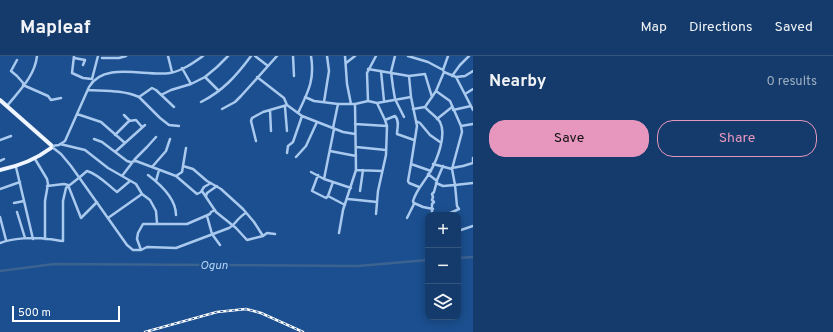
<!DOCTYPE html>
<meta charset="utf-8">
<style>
body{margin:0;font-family:Overpass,sans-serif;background:#1d4271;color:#f1f3f6}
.controls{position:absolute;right:12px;bottom:12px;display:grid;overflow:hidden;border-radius:8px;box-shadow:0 2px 10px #0003}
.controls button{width:36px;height:36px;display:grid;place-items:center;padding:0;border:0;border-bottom:1px solid #33557e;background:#143b6b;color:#f1f3f6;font:20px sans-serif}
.scale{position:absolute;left:12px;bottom:10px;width:108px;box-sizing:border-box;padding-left:4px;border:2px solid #fff;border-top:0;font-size:11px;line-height:14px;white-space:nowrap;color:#fff;-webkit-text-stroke:3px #1b4f8f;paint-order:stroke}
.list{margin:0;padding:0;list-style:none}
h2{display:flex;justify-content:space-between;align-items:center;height:52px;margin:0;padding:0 16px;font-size:17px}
h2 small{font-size:13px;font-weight:400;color:#9dadc1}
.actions{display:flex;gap:8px;padding:12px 16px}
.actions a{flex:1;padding:9px 0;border:1px solid #e797bd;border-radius:16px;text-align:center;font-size:14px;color:#e797bd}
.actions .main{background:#e797bd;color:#111}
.icon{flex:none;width:22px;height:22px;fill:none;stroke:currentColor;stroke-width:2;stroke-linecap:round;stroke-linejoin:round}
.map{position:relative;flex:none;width:473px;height:276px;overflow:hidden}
header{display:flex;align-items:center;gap:24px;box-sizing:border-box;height:56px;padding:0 20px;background:#143b6b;border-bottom:1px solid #33557e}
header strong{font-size:19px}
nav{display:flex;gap:22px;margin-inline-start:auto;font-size:14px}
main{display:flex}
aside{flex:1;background:#143b6b}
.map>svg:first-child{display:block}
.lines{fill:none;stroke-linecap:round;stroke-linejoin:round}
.river{stroke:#3c6290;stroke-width:2.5}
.minor{stroke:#a9c9ee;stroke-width:2.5}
.major{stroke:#f0f6ff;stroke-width:4}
.rail-casing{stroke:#fff;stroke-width:2.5}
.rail{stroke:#1b4f8f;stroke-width:1;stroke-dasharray:3;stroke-linecap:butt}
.labels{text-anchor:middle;stroke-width:4;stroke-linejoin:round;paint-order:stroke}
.water-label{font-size:12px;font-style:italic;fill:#b5d3f5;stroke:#1b4f8f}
</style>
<header>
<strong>Mapleaf</strong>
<nav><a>Map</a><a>Directions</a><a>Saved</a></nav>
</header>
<main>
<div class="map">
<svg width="473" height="276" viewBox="0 0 473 276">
<rect width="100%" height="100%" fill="#1b4f8f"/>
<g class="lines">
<path class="river" d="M458,202L473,201
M0,215L54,208L358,210L428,204"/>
<path class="minor" d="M74,0L72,17L83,22L92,23
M168,0L172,16
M255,0L268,10
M293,0L294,20
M345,0L347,28L351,48
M395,0L391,16L393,31L395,43L404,61
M408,0L428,6L443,14
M74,2L85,4L83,9
M102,2H119L126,0
M17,4L11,15L17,20L24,28
M346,7L355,0
M182,12L191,28
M368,13L409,20L425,18L432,41
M381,15L384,45
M444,16L456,21L473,54
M409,20L411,41L417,70L411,108L431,115
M452,20L460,9L469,0
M205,21L219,35
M257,21L284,42L287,49L302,60L343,76L355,78
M456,21L465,20L473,15
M92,23L98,0
M23,29L48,40L51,44L61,42
M88,34C105,35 123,34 139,41L160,62L169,69L179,70
M465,38L473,33
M161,39L171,34L191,28L205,21L217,11L228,0
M139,41L152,32L156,34L174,51
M305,41L314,45L338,48H355L368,45L377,47L411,41
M368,45L367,17L376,0
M201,46C223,35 237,19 251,0
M324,46L329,15L327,0
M7,50C19,35 35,20 37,0
M285,51L287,75
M222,53L235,46L241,40L277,0
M413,53L425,51L436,35L444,16L443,14L448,0
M270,54L271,75
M453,54L471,50
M298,57C308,36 315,24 311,0
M77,58L101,66L125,87
M124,59L130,65
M437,63L452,51
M385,64L395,60C400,65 397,72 397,78L414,84
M416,65L420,67L430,79L440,86
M355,68L387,70
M461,70L473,68
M333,72L338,48
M115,79L129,65L136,64L142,71
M94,83L102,86L127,105L130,106L136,105L176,120L197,138L201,136L204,131L211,127
M0,84L11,80
M256,85L251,65L252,62L263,56L287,49
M60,88L85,94L108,112L136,128L142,138L150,144L156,155L157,167
M52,90L59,89L65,85L89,31C104,5 146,21 170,17C182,15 193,7 203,0
M52,91L61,98L71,110L127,189L133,194H141L147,191L176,192L229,172C236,168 238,161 246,157
M356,91L386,94
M330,95L356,100
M115,96L145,69
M287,97L288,90L293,86L302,60
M296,101L306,90L317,66
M35,103L47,123L48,128L45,145V183
M0,105L4,103
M473,107V102
M411,108L408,125L409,127L419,131
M433,108L452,113
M183,110L193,113L207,125L221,133L243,153L254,166L263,180
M16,111L33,183
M152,111L166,95L170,83
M452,112L463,110L473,107
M356,114L382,115
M311,116L324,123L351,132
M428,118L437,125L434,136L432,138L433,141L432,144L434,146L432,148V159
M148,119C160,128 176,143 176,159
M318,119L312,135L326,142L328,140L345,149
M122,120L135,103L147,91L156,81
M176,120L182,116L186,92
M80,121L87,115C98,118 108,129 117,136L130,125
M324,123L334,73
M437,124L443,110
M156,125L159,114
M436,127L443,130L455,129L452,113L462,76L461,70L450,45L436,35
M68,129L81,162L97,146
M47,130L64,128L68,129
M0,133L20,126
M202,135L216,156L236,172L247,184L263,180L267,177L275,178
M360,135L363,114
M206,140L207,137L217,130
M328,140L333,126
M348,143L377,146
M14,147L24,145
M414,147L423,151L433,153
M17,156L25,182
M376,158L378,135L386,99L387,70L385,64L377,47
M446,159L459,153L457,150L455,129L473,127
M207,160L212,178L220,189
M0,161L6,184
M108,162L142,138
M407,162L414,148L413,145C417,132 424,127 430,116C437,104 447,79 440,66C436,60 429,56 425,51
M458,175L473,170
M339,177L343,154L356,114L355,48
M0,187C12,182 34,181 48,183C53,183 58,185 63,185V145L66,132L80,121
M141,194L137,183L138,177L143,168H187L210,158L211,156L215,154"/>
<path class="major" d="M0,44L51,89
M0,114C19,110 35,104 51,92"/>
<g class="rail-casing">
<path id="rail" d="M145,276L217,256L246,253L261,257L303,276"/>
</g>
<use href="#rail" class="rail"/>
</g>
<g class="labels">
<g class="water-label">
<text x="214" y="213">Ogun</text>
</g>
</g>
</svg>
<div class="controls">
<button>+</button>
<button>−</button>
<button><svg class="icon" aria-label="layers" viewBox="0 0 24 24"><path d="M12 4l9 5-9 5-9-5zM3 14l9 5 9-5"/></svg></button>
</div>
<div class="scale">500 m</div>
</div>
<aside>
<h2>Nearby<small>0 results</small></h2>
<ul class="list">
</ul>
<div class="actions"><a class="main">Save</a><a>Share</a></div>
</aside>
</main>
